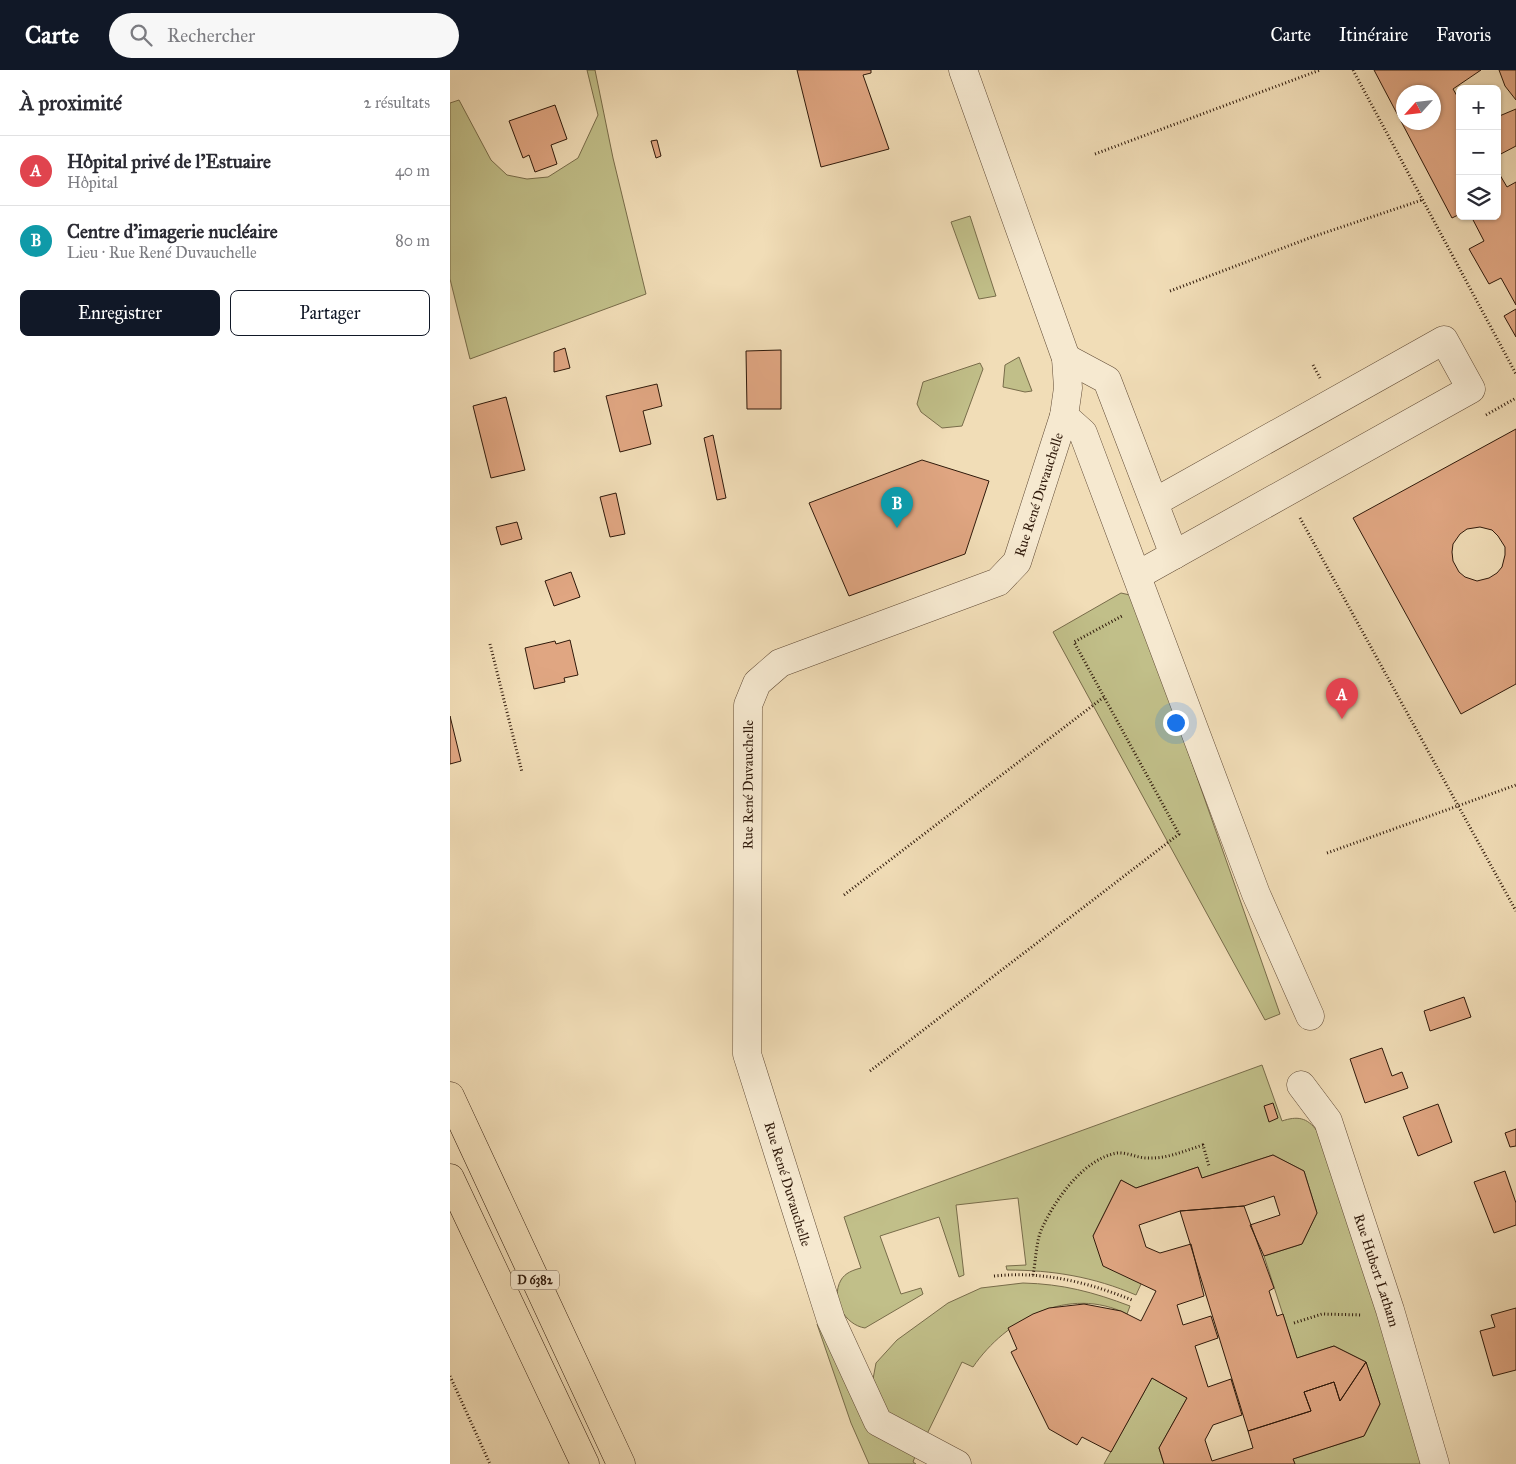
<!DOCTYPE html>
<html lang="fr">
<meta charset="utf-8">
<style>
body{margin:0;font-family:"IM FELL Great Primer",serif;background:#f7f7f7;color:#2b2b33}
.controls{position:absolute;right:15px;top:15px;display:grid;overflow:hidden;border-radius:8px;box-shadow:0 1px 4px #0004}
.controls button{width:45px;height:45px;display:grid;place-items:center;padding:0;border:0;border-bottom:1px solid #e1e1e2;background:#fff;color:#2b2b33;font:25px sans-serif}
.compass{position:absolute;left:946px;top:15px;width:45px;height:45px;border-radius:50%;background:#fff;box-shadow:0 1px 4px #0004;rotate:243deg}
.you{position:absolute;left:725px;top:652px;width:18px;height:18px;margin:-12px;border:4px solid #fff;border-radius:50%;background:#1a73e8;box-shadow:0 0 0 8px #1a73e833}
.badge{display:grid;place-items:center;width:32px;height:32px;border-radius:50%;background:#111827;color:#fff;font-size:16px;font-weight:700}
.pin{position:absolute;translate:-50% -41px;filter:drop-shadow(0 1px 2px #0008)}
.pin::after{content:'';position:absolute;top:26px;width:18px;height:15px;background:inherit;clip-path:polygon(0 0,100% 0,50% 100%)}
.list{margin:0;padding:0;list-style:none}
h2{display:flex;justify-content:space-between;align-items:center;height:65px;margin:0;padding:0 20px;font-size:21px}
h2 small{font-size:16px;font-weight:400;color:#7c7c81}
.list li{display:grid;grid-template-columns:32px 1fr auto;gap:15px;align-items:center;box-sizing:border-box;height:70px;padding:0 20px;border-top:1px solid #e1e1e2}
.list b{display:block;font-size:19px;white-space:nowrap}
.list p{margin:0;font-size:16px;white-space:nowrap;color:#7c7c81}
.list em{font-size:16px;font-style:normal;color:#7c7c81}
.actions{display:flex;gap:10px;padding:15px 20px}
.actions a{flex:1;padding:11px 0;border:1px solid #111827;border-radius:8px;text-align:center;font-size:18px;color:#111827}
.actions .main{background:#111827;color:#fff}
.icon{flex:none;width:28px;height:28px;fill:none;stroke:currentColor;stroke-width:2;stroke-linecap:round;stroke-linejoin:round}
.map{position:relative;flex:none;width:1066px;height:1394px;overflow:hidden}
header{display:flex;align-items:center;gap:30px;box-sizing:border-box;height:70px;padding:0 25px;background:#111827;color:#fff}
header strong{font-size:24px}
nav{display:flex;gap:28px;margin-inline-start:auto;font-size:18px}
.search{width:350px;height:45px;background:#f7f7f7;display:flex;align-items:center;gap:12px;box-sizing:border-box;padding:0 18px;border-radius:28px;color:#7c7c81;font-size:19px}
main{display:flex}
aside{flex:1;background:#fff}
.map>svg:first-child{display:block}
.green{fill:#c1bf89;stroke:#786c4a}
.building{fill:#e0a682;stroke:#2f190a;fill-rule:evenodd}
.lines{fill:none;stroke-linecap:round;stroke-linejoin:round}
.minor-casing{stroke:#604a35;stroke-width:29}
.highway-casing{stroke:#2f190a;stroke-width:29}
.path{stroke:#2f190a;stroke-width:3;stroke-dasharray:1 2.5;stroke-linecap:butt}
.minor{stroke:#f6e9d0;stroke-width:28}
.highway{stroke:#f1ddb7;stroke-width:28}
.labels{text-anchor:middle;stroke-width:4;stroke-linejoin:round;paint-order:stroke}
.shield{fill:#f6e9d0;stroke:#6b5745;stroke-width:1}
.shield-label{font-size:12px;font-weight:bold;fill:#2f190a}
.street-label{font-size:14px;fill:#2f190a;stroke:#f6e9d0}
</style>
<header>
<strong>Carte</strong>
<div class="search"><svg class="icon" aria-label="search" viewBox="0 0 24 24"><circle cx="10" cy="10" r="6"/><path d="M15 15l6 6"/></svg>Rechercher</div>
<nav><a>Carte</a><a>Itinéraire</a><a>Favoris</a></nav>
</header>
<main>
<aside>
<h2>À proximité<small>2 résultats</small></h2>
<ul class="list">
<li><span class="badge" style="background:#e0444e">A</span><div><b>Hôpital privé de l'Estuaire</b><p>Hôpital</p></div><em>40 m</em></li>
<li><span class="badge" style="background:#0f9aa8">B</span><div><b>Centre d'imagerie nucléaire</b><p>Lieu · Rue René Duvauchelle</p></div><em>80 m</em></li>
</ul>
<div class="actions"><a class="main">Enregistrer</a><a>Partager</a></div>
</aside>
<div class="map">
<svg width="1066" height="1394" viewBox="0 0 1066 1394">
<rect width="100%" height="100%" fill="#f1ddb7"/>
<filter id="stains"><feTurbulence type="fractalNoise" baseFrequency=".004" numOctaves="4"/><feColorMatrix values="0 0 0 0 .2 0 0 0 0 .09 0 0 0 0 .02 0 0 0 .5 -.17"/></filter>
<radialGradient id="worn" r=".72"><stop offset=".6" stop-color="#630" stop-opacity="0"/><stop offset="1" stop-color="#630" stop-opacity=".3"/></radialGradient>
<path class="green" d="M137,0H145L163,88L196,224L20,289L0,209V33L9,30L41,90L57,105L77,109L98,107L128,88L148,45Z
M520,146L546,226L529,229L501,152Z
M569,287L582,321L575,322L553,317L555,295Z
M530,293L533,299L512,356L492,358L471,342L467,334L473,312Z
M671,523L680,525L686,533L830,944L815,950L603,562Z
M812,995L832,1051C847,1046 857,1047 867,1061L929,1242L975,1394H845L843,1389L914,1366L930,1334L916,1292L884,1276L847,1288L814,1186L852,1174L867,1143L854,1101L823,1085L752,1108L748,1097L686,1118L671,1110L643,1166L691,1214L686,1225C644,1207 603,1200 557,1200L556,1196L576,1195L568,1128L506,1135L514,1205L509,1207L489,1147L430,1166L451,1224L471,1218L473,1224L415,1258C395,1255 380,1229 391,1210C395,1203 403,1200 411,1198L394,1147Z
M573,1213C613,1214 643,1222 680,1236L677,1244C619,1215 556,1249 523,1297L512,1292L476,1366L440,1346L423,1309L426,1293L447,1270L498,1233L531,1218Z
M371,1253L466,1384L463,1392L466,1394H419L401,1353L367,1254Z
M702,1308L737,1328L709,1378L714,1394H654Z"/>
<path class="building" d="M347,0H421V3L413,5L439,79L371,97Z
M924,0H1031L1003,19L1010,31V144L1002,148ZM954,22H984V52H954Z
M1049,0H1066V30L1055,16Z
M105,35L117,69L101,75L107,94L85,102L79,85L73,88L59,51Z
M1066,39V76L1047,86V47Z
M207,70L211,86L206,88L201,71Z
M1047,100L1057,117L1066,112V235L1051,208L1039,214L1019,179L1034,171L1021,146H1047Z
M1066,239V267L1054,246Z
M115,278L120,298L104,302V282Z
M331,280V339H297L296,281Z
M207,314L212,336L193,341L201,374L170,382L156,326Z
M56,327L75,400L41,408L23,336Z
M1066,359V614L1011,644L903,448ZM1030,457L1042,460L1048,466L1055,477V485L1052,497L1047,503L1039,508L1027,511L1015,507L1009,502L1003,491L1002,482L1003,474L1010,464L1017,459Z
M263,365L276,428L267,430L254,368Z
M472,390L539,411L515,484L399,526L359,433Z
M166,423L175,464L160,467L150,427Z
M67,452L72,469L51,475L46,457Z
M121,502L130,527L104,536L95,511Z
M120,570L128,605L114,608L115,612L84,619L75,578L105,571L106,574Z
M0,646L11,691L0,694Z
M1014,927L1021,947L980,961L974,941Z
M932,978L942,1006L952,1002L958,1018L915,1033L900,989Z
M823,1033L828,1048L819,1052L814,1036Z
M988,1034L1002,1072L968,1086L953,1047Z
M1066,1059V1076L1060,1077L1055,1063Z
M823,1085L854,1101L867,1143L852,1174L814,1186L800,1155L830,1145L824,1126L794,1136L730,1141L689,1155L696,1177L710,1183L741,1174L754,1226L727,1235L733,1255L761,1246L768,1268L745,1276L758,1317L781,1309L792,1345L763,1355L755,1370L762,1391L803,1378L798,1361L861,1341L854,1322L884,1312L890,1331L916,1292L930,1334L914,1366L843,1389L845,1394H714L709,1378L737,1328L702,1308L661,1382L632,1367L627,1375L599,1359L561,1282L567,1279L558,1258L583,1244L599,1238L634,1234L671,1241L691,1251L706,1221L653,1196L643,1166L671,1110L686,1118L748,1097L752,1108Z
M1055,1101L1066,1133V1155L1044,1163L1024,1112Z
M794,1136L824,1218L819,1221L827,1246L833,1244L847,1288L884,1276L916,1292L890,1331L884,1312L854,1322L861,1341L798,1361L730,1141Z
M1066,1238V1300L1043,1306L1030,1261L1045,1257L1041,1245Z"/>
<g class="lines">
<g class="minor-casing">
<g id="minor">
<path d="M513,0L616,288L618,318L614,346L633,363L806,824L860,946"/>
<path d="M616,288L657,310L724,485"/>
<path d="M688,505L1021,319L994,270L705,432"/>
<path id="s1" d="M851,1015L878,1051L940,1240L985,1394"/>
<path id="s2" d="M507,1394L428,1352L381,1250L297,984L298,635L307,613L330,593L548,512L567,492L614,346"/>
</g>
</g>
<g class="highway-casing">
<path id="highway" d="M0,1026L171,1394
M0,1108L135,1394"/>
</g>
<path class="path" d="M903,0L1066,304
M645,84L870,0
M720,221L862,167L972,130
M863,295L870,308
M1036,345L1066,328
M850,448L1066,841
M40,574L72,702
M877,783L1066,715
M394,825L654,627
M420,1001L729,764L624,572L672,546
M583,1205C586,1190 586,1169 593,1156C607,1127 634,1089 667,1083C677,1082 687,1088 697,1088C717,1089 734,1081 753,1075L759,1096
M544,1206C593,1201 637,1212 682,1230
M844,1253L872,1244L912,1245
M0,1306L40,1394"/>
<use href="#minor" class="minor"/>
<use href="#highway" class="highway"/>
</g>
<g class="labels">
<rect class="shield" x="61" y="1200.5" width="48" height="19" rx="4"/>
<g class="shield-label">
<text x="85" y="1214">D 6382</text>
</g>
<g class="street-label">
<text dy="5" stroke="none"><textPath href="#s2" startOffset="1215">Rue René Duvauchelle</textPath></text>
<text dy="5" stroke="none"><textPath href="#s2" startOffset="750">Rue René Duvauchelle</textPath></text>
<text transform="translate(338 1114) rotate(73)" y="5">Rue René Duvauchelle</text>
<text dy="5" stroke="none"><textPath href="#s1" startOffset="202">Rue Hubert Latham</textPath></text>
</g>
</g>
<rect width="100%" height="100%" filter="url(#stains)"/>
<rect width="100%" height="100%" fill="url(#worn)"/>
</svg>
<div class="controls">
<button>+</button>
<button>−</button>
<button><svg class="icon" aria-label="layers" viewBox="0 0 24 24"><path d="M12 4l9 5-9 5-9-5zM3 14l9 5 9-5"/></svg></button>
</div>
<svg class="compass" viewBox="-18 -18 36 36"><path d="M0-13l5 13h-10z" fill="#e53935"/><path d="M0 13l5-13h-10z" fill="#7c7c81"/></svg>
<div class="you"></div>
<div class="pin badge" style="left:892px;top:649px;background:#e0444e">A</div>
<div class="pin badge" style="left:447px;top:458px;background:#0f9aa8">B</div>
</div>
</main>
